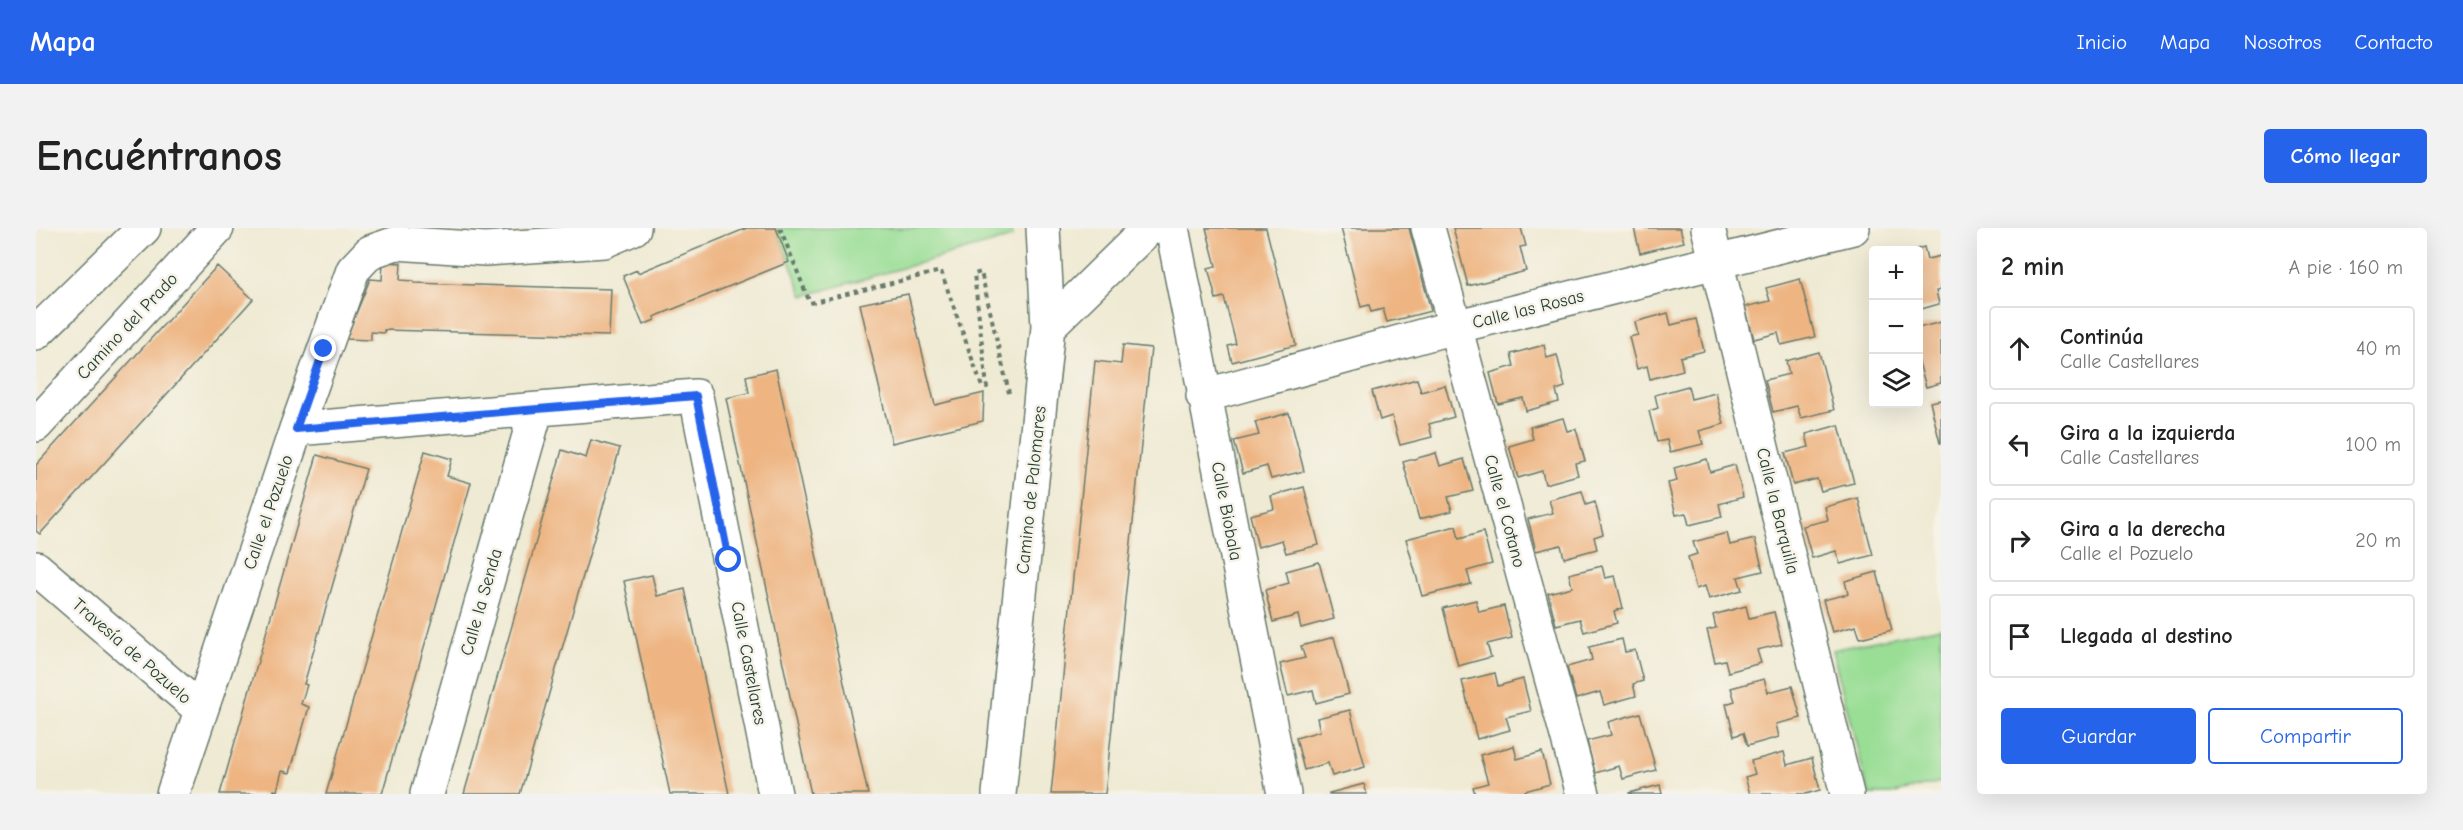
<!DOCTYPE html>
<html lang="es">
<meta charset="utf-8">
<style>
body{margin:0;font-family:"Comic Neue",sans-serif;background:#f2f2f2;color:#222}
.controls{position:absolute;right:18px;top:18px;display:grid;overflow:hidden;border-radius:6px;box-shadow:0 6px 24px #0002}
.controls button{width:54px;height:54px;display:grid;place-items:center;padding:0;border:0;border-bottom:2px solid #e0e0e0;background:#fff;color:#222;font:30px sans-serif}
.stop{position:absolute;width:18px;height:18px;margin:-14px;border:4px solid #2563eb;border-radius:50%;background:#fff}
.stop.end{background:#2563eb;border-color:#fff;box-shadow:0 2px 6px #0008}
.list{margin:0;padding:0;list-style:none}
h2{display:flex;justify-content:space-between;align-items:center;height:78px;margin:0;padding:0 24px;font-size:26px}
h2 small{font-size:20px;font-weight:400;color:#767676}
.list li{display:grid;grid-template-columns:39px 1fr auto;gap:18px;align-items:center;box-sizing:border-box;height:84px;margin:0 12px 12px;padding:0 12px;border:2px solid #e0e0e0;border-radius:6px}
.list b{display:block;font-size:22px;white-space:nowrap}
.list p{margin:0;font-size:20px;white-space:nowrap;color:#767676}
.list em{font-size:20px;font-style:normal;color:#767676}
.actions{display:flex;gap:12px;padding:18px 24px}
.actions a{flex:1;padding:14px 0;border:2px solid #2563eb;border-radius:6px;text-align:center;font-size:21px;color:#2563eb}
.actions .main{background:#2563eb;color:#fff}
.icon{flex:none;width:33px;height:33px;fill:none;stroke:currentColor;stroke-width:2;stroke-linecap:round;stroke-linejoin:round}
.map{position:relative;flex:none;width:1905px;height:566px;overflow:hidden;border-radius:6px}
header{display:flex;align-items:center;gap:36px;box-sizing:border-box;height:84px;padding:0 30px;background:#2563eb;color:#fff}
header strong{font-size:28px}
nav{display:flex;gap:33px;margin-inline-start:auto;font-size:21px}
.intro{display:flex;align-items:center;justify-content:space-between;box-sizing:border-box;height:144px;padding:0 36px}
h1{margin:0;font-size:42px}
.button{padding:15px 27px;border-radius:6px;background:#2563eb;color:#fff;font-size:21px;font-weight:700}
main{display:flex;gap:36px;padding:0 36px}
aside{flex:1;background:#fff;border-radius:6px;box-shadow:0 6px 24px #0002}
.map>svg:first-child{display:block}
.green{fill:#9ade96;stroke:#5c8e65;stroke-width:1.5}
.building{fill:#eeb583}
.lines{fill:none;stroke-linecap:round;stroke-linejoin:round}
.minor-casing{stroke:#687a6c;stroke-width:36}
.major-casing{stroke:#687a6c;stroke-width:36}
.path{stroke:#687a6c;stroke-width:4;stroke-dasharray:4.5 4.5;stroke-linecap:butt}
.minor{stroke:#fff;stroke-width:33}
.major{stroke:#fff;stroke-width:33}
.route{stroke:#2563eb;stroke-width:8}
.labels{text-anchor:middle;stroke-width:5;stroke-linejoin:round;paint-order:stroke}
.street-label{font-size:18px;fill:#1f3d34;stroke:#f7f3e8}
</style>
<header>
<strong>Mapa</strong>
<nav><a>Inicio</a><a>Mapa</a><a>Nosotros</a><a>Contacto</a></nav>
</header>
<div class="intro"><h1>Encuéntranos</h1><a class="button">Cómo llegar</a></div>
<main>
<div class="map">
<svg width="1905" height="566" viewBox="0 0 1905 566">
<rect width="100%" height="100%" fill="#f7f3e8"/>
<filter id="ink" filterUnits="userSpaceOnUse"><feTurbulence type="fractalNoise" baseFrequency=".0167" numOctaves="2"/><feDisplacementMap in="SourceGraphic" scale="12" xChannelSelector="R" yChannelSelector="G"/><feConvolveMatrix kernelMatrix="1 2 1 2 8 2 1 2 1" color-interpolation-filters="sRGB"/></filter>
<filter id="wash" filterUnits="userSpaceOnUse"><feTurbulence type="fractalNoise" baseFrequency=".008" numOctaves="4" result="noise"/><feDisplacementMap in="SourceGraphic" scale="24" xChannelSelector="R" yChannelSelector="G"/><feGaussianBlur stdDeviation="1.35" result="paint"/><feColorMatrix in="noise" values="0 0 0 0 0 0 0 0 0 0 0 0 0 0 0 0 0 1.4 0 .05"/><feComposite in="paint" operator="in"/></filter>
<g filter="url(#wash)">
<rect width="100%" height="100%" fill="#efead3"/>
<path class="green" d="M740,0H975L976,9L767,68Z
M1905,399V554L1855,566H1833L1796,422Z"/>
<g id="blocks">
<path class="building" d="M711,0H740L753,34L618,89L619,92L607,97L587,48L601,42L602,45Z
M1170,0H1230L1260,117L1196,134L1192,118L1200,116L1188,69L1180,71L1172,40L1180,38Z
M1305,0H1373L1395,83L1351,94L1347,81L1335,84L1333,77L1325,79Z
M1417,0H1485L1490,18L1484,19L1490,43L1432,58Z
M1598,0H1644L1648,14L1604,25Z
M1888,19L1891,31L1905,28V62L1900,63L1903,76L1882,82V22H1877Z
M347,34L365,35L364,52L378,53V55L575,61L573,108L348,102V105L335,104V112L310,111L334,51L346,52Z
M181,38L217,71L4,306L0,303V237Z
M1764,51L1779,109L1745,117L1742,105L1718,111L1709,79L1734,73L1730,60Z
M872,66L899,177L948,165L947,193L856,215L824,76Z
M1632,85L1635,97L1660,91L1668,123L1644,129L1647,142L1614,151L1611,138L1601,141L1593,109L1602,107L1599,94Z
M1905,94V155L1890,159L1882,131V100Z
M1087,117L1115,120L1069,566H1015L1059,133L1085,136Z
M1508,117L1511,130L1521,127L1529,159L1520,162L1523,174L1490,183L1487,170L1462,176L1454,145L1478,138L1475,126Z
M1783,124L1798,182L1765,190L1761,178L1737,184L1729,152L1753,146L1750,133Z
M740,141L832,566H775L690,170L713,165L710,148Z
M1381,151L1385,164L1409,157L1418,189L1393,196L1396,209L1364,217L1356,188L1344,192L1336,163Z
M1652,158L1655,171L1680,165L1688,196L1663,203L1667,216L1634,224L1631,212L1621,214L1613,183L1622,180L1619,167Z
M1905,172V215H1904L1894,174Z
M1253,185L1268,243L1235,251L1231,238L1207,245L1198,213L1223,207L1219,194Z
M1527,190L1531,203L1540,201L1549,233L1539,235L1542,247L1509,256L1506,243L1482,250L1473,218L1497,211L1494,199Z
M1803,197L1818,255L1785,263L1781,251L1757,257L1749,225L1773,219L1770,206Z
M555,212L584,220L484,566H428L526,222L550,230Z
M389,223L416,231L411,248L435,255L346,566H290Z
M1400,225L1404,238L1428,231L1437,263L1412,269L1416,283L1383,291L1367,234Z
M281,227L330,241L268,456L271,457L265,476L273,479L254,545L246,543L241,563L238,562L237,566H184Z
M1671,231L1674,244L1699,237L1707,269L1683,276L1686,289L1653,297L1650,285L1640,287L1632,255L1641,253L1638,240Z
M1268,259L1283,317L1250,325L1246,312L1222,319L1214,287L1238,281L1235,268Z
M1546,263L1550,277L1559,274L1567,306L1558,309L1561,321L1528,330L1525,317L1500,323L1492,291L1517,285L1513,272Z
M1822,270L1837,327L1804,336L1800,323L1776,330L1767,298L1792,292L1789,279Z
M1420,298L1423,311L1447,304L1456,336L1431,343L1435,356L1386,368L1370,311Z
M1691,305L1694,317L1719,311L1727,343L1702,349L1706,362L1673,371L1669,358L1660,361L1652,329L1661,326L1657,314Z
M1283,334L1298,391L1265,400L1262,387L1237,394L1229,362L1253,355L1250,343Z
M1566,338L1569,350L1579,348L1587,380L1578,383L1581,395L1548,404L1544,391L1520,397L1512,365L1536,359L1533,346Z
M1841,344L1856,402L1824,410L1820,398L1796,404L1787,372L1812,366L1809,353Z
M616,347L621,368L649,361L693,566H634L588,353Z
M1440,372L1443,384L1468,378L1476,410L1451,416L1455,429L1422,438L1407,380Z
M1710,378L1713,390L1738,384L1746,416L1721,422L1725,435L1692,444L1689,432L1679,434L1671,402L1680,400L1677,387Z
M1298,409L1313,466L1280,475L1277,462L1252,468L1244,436L1269,430L1265,418Z
M1586,411L1589,424L1599,422L1607,453L1597,456L1600,468L1568,477L1564,464L1540,471L1531,439L1556,432L1553,419Z
M1459,445L1462,458L1487,451L1495,483L1470,489L1474,502L1441,511L1426,453Z
M1728,451L1732,464L1756,458L1765,490L1740,496L1743,509L1711,518L1707,505L1698,508L1690,476L1699,473L1695,460Z
M1314,482L1329,539L1296,548L1292,535L1268,542L1260,510L1284,503L1281,490Z
M1604,485L1620,542L1587,551L1583,538L1559,545L1551,513L1575,507L1572,494Z
M1478,518L1481,531L1506,524L1514,556L1489,563L1490,566H1439L1437,559L1452,555L1444,527Z
M1748,524L1751,537L1776,530L1784,562L1770,566H1714L1709,549L1719,546L1715,533Z
M1328,556L1331,566H1293V565Z
M1624,557L1626,566H1594L1593,565Z"/>
</g>
</g>
<g filter="url(#ink)">
<use href="#blocks" fill-opacity="0" stroke="#687a6c" stroke-width="1.5"/>
<g class="lines">
<g class="minor-casing">
<path id="minor" d="M1136,0L1248,566
M1392,0L1547,566
M1672,0L1811,566
M1012,99L1113,0
M0,105L108,0
M1167,168L1418,99L1817,0
M260,201L660,168L739,566
M0,340L165,482
M137,566L260,201L317,42L334,24L360,15L449,21L568,13L598,0
M391,566L500,183
M963,566L1012,99L1007,0"/>
</g>
<g class="major-casing">
<path id="major" d="M0,197L181,0"/>
</g>
<path class="path" d="M744,0L774,75L905,43L946,159H951L938,46L945,44L973,165"/>
<use href="#minor" class="minor"/>
<use href="#major" class="major"/>
</g>
</g>
<g class="lines" filter="url(#ink)">
<path class="route" d="M288,121L260,201L660,168L693,332"/>
</g>
<g class="labels">
<g class="street-label">
<text transform="translate(1492 81) rotate(-14)" y="6">Calle las Rosas</text>
<text transform="translate(91 98) rotate(-47)" y="6">Camino del Prado</text>
<text transform="translate(995 262) rotate(-84)" y="6">Camino de Palomares</text>
<text transform="translate(1191 283) rotate(79)" y="6">Calle Biobala</text>
<text transform="translate(1469 283) rotate(75)" y="6">Calle el Cotano</text>
<text transform="translate(1742 283) rotate(76)" y="6">Calle la Barquilla</text>
<text transform="translate(232 284) rotate(-71)" y="6">Calle el Pozuelo</text>
<text transform="translate(445 374) rotate(-74)" y="6">Calle la Senda</text>
<text transform="translate(96 423) rotate(41)" y="6">Travesía de Pozuelo</text>
<text transform="translate(713 435) rotate(79)" y="6">Calle Castellares</text>
</g>
</g>
</svg>
<div class="controls">
<button>+</button>
<button>−</button>
<button><svg class="icon" aria-label="layers" viewBox="0 0 24 24"><path d="M12 4l9 5-9 5-9-5zM3 14l9 5 9-5"/></svg></button>
</div>
<div class="stop" style="left:693px;top:332px"></div>
<div class="stop end" style="left:288px;top:121px"></div>
</div>
<aside>
<h2>2 min<small>A pie · 160 m</small></h2>
<ul class="list">
<li><svg class="icon" aria-label="ahead" viewBox="0 0 24 24"><path d="M12 20V5M6 11l6-6 6 6"/></svg><div><b>Continúa</b><p>Calle Castellares</p></div><em>40 m</em></li>
<li><svg class="icon" aria-label="left" viewBox="0 0 24 24"><path d="M17 20v-9H6M10 6l-5 5 5 5"/></svg><div><b>Gira a la izquierda</b><p>Calle Castellares</p></div><em>100 m</em></li>
<li><svg class="icon" aria-label="right" viewBox="0 0 24 24"><path d="M7 20v-9h11M14 6l5 5-5 5"/></svg><div><b>Gira a la derecha</b><p>Calle el Pozuelo</p></div><em>20 m</em></li>
<li><svg class="icon" aria-label="arrive" viewBox="0 0 24 24"><path d="M6 21V4h12l-3 4 3 4H6"/></svg><div><b>Llegada al destino</b></div></li>
</ul>
<div class="actions"><a class="main">Guardar</a><a>Compartir</a></div>
</aside>
</main>
